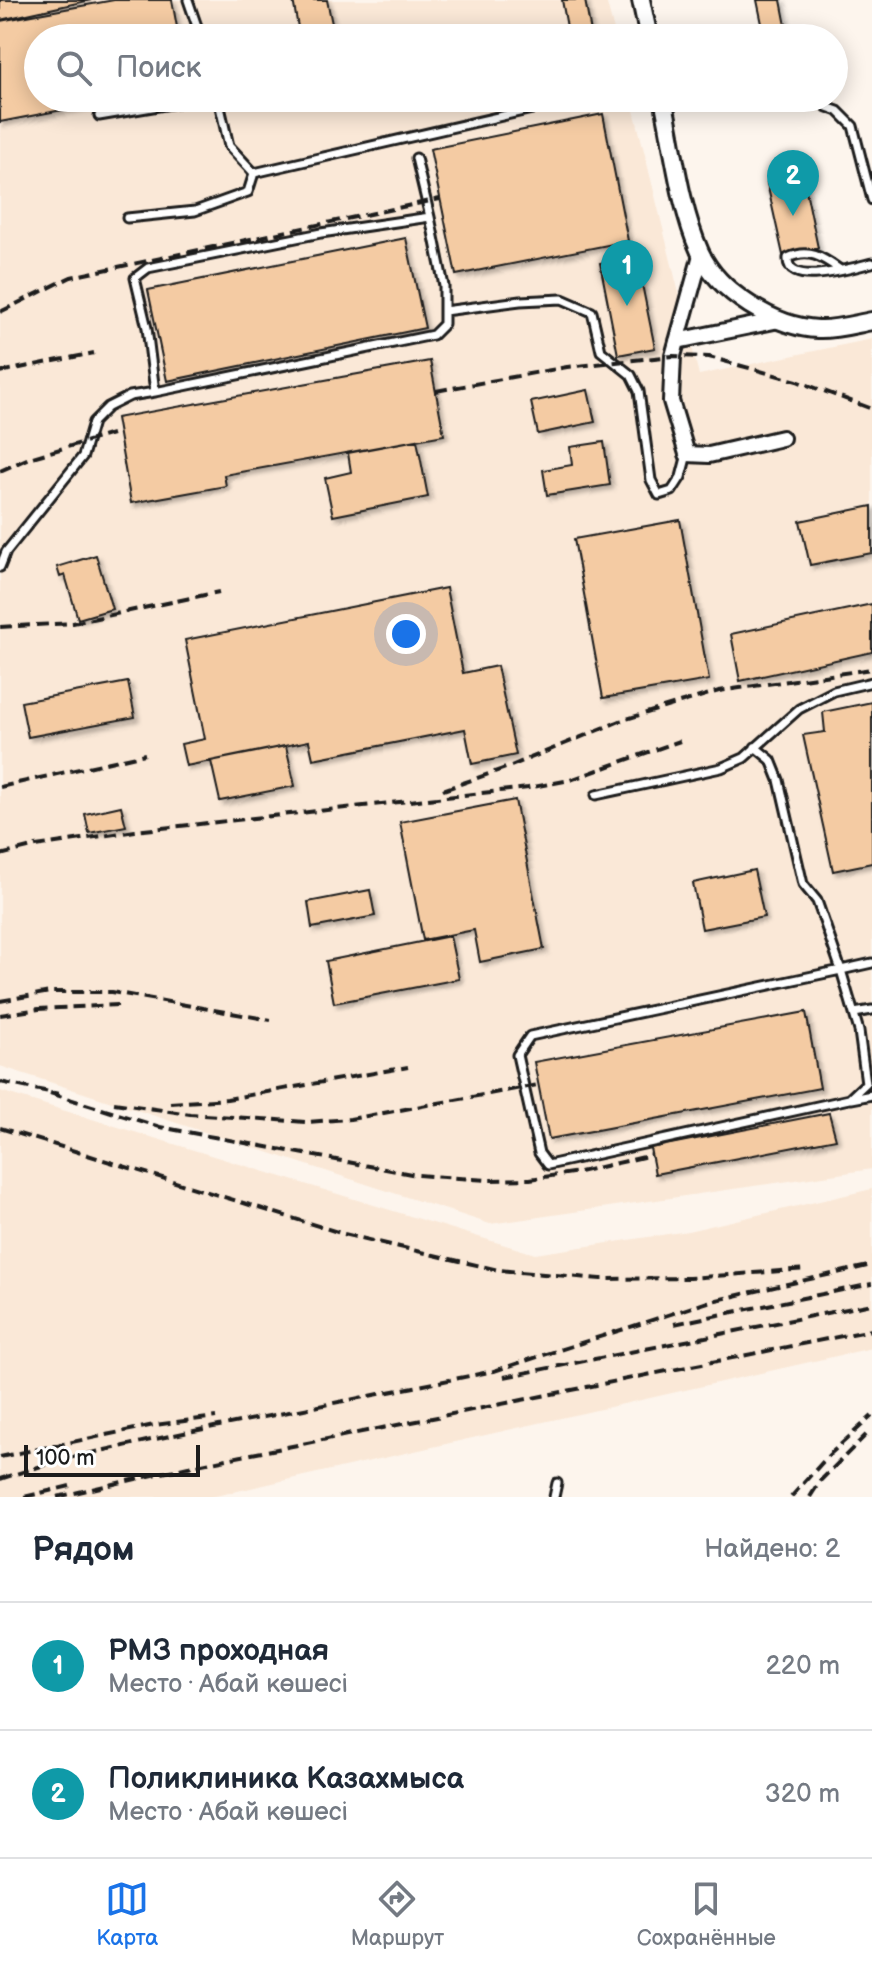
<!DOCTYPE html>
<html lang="ru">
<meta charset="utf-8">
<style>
body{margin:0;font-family:"Balsamiq Sans",sans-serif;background:#f2f2f3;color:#1f2937}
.scale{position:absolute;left:24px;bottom:20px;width:176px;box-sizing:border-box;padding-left:8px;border:4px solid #1c1c1c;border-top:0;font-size:22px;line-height:28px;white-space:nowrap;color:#1c1c1c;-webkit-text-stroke:6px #fff;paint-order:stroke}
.you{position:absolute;left:406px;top:634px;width:28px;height:28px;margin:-20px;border:6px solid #fff;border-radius:50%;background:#1a73e8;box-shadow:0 0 0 12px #1a73e833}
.badge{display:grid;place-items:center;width:52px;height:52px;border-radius:50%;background:#1a73e8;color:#fff;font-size:26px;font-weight:700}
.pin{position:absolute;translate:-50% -66px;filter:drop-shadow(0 2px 4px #0008)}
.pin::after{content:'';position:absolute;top:42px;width:28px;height:24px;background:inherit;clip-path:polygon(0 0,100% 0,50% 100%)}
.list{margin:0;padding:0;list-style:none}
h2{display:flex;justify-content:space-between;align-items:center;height:104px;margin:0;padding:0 32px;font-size:34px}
h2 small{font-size:26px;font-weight:400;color:#747a83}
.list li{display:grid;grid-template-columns:52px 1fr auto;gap:24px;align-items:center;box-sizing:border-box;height:128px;padding:0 32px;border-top:2px solid #e0e1e3}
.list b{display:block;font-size:30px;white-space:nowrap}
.list p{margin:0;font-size:26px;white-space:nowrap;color:#747a83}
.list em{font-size:26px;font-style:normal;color:#747a83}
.icon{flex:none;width:44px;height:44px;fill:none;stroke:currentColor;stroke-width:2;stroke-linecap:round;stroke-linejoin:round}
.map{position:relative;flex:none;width:872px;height:1497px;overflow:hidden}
.search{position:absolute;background:#fff;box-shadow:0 4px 20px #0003;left:24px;right:24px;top:24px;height:88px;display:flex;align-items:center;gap:20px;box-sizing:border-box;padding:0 28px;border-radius:44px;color:#747a83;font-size:30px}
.sheet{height:360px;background:#fff}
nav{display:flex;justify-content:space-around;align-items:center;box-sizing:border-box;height:112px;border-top:2px solid #e0e1e3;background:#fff;font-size:22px;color:#747a83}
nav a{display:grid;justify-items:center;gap:4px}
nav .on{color:#1a73e8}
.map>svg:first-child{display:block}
.built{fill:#fae8d7}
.building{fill:#f4cba3;stroke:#1c1c1c;stroke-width:2;filter:url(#shadow)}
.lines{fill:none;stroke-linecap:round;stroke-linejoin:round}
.service-casing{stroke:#1c1c1c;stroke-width:13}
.minor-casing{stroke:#1c1c1c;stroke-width:20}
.tertiary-casing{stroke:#1c1c1c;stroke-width:22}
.service{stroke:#fff;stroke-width:7}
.minor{stroke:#fff;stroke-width:14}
.tertiary{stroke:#fff;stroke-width:16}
.rail{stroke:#1c1c1c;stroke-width:4;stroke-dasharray:12 6;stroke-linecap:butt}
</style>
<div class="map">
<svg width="872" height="1497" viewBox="0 0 872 1497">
<defs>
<filter id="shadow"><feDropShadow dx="3.5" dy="3.5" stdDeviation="2" flood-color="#0004"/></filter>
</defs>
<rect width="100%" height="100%" fill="#fdf5ed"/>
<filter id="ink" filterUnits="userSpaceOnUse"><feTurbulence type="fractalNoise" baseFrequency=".0125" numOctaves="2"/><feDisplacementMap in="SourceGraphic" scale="16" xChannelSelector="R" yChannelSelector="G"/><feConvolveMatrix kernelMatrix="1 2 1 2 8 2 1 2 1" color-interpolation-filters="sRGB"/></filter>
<g filter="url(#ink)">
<path class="built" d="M0,0H606L616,38H38V98H631L699,375L872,339V1169L490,1224L0,1066Z
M0,1091L535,1254L688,1231L872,1189V1348L211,1497H0Z"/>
<path class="building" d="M0,0H91L0,20Z
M114,0H172L179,38H38V98H124L0,122V21Z
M293,0H327L335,38H300Z
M562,0H585L592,38H569Z
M757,0H781L787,31L801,29L802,38H765Z
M603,114L628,241L456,275L430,149Z
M803,176L818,248L783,255L767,183Z
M406,238L425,328L167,381L148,290Z
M636,255L655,348L618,355L600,263Z
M430,361L444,435L224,475L226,486L131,503L116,418Z
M588,390L595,422L538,434L531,402Z
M417,440L428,497L333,516L325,478L351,472L348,453Z
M604,442L610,485L547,495L543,470L572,465L570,447Z
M872,506V553L810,565L800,521Z
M680,520L709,680L603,698L574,539Z
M96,555L112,609L78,619L65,575L60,577L57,567Z
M446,588L463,673L497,666L516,755L472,764L465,729L313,759L309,741L186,766L181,744L205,739L185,640Z
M872,604V652L740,681L731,634Z
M128,682L135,717L28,737L21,702Z
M872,702V863L833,871L803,735L825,732L823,712Z
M286,746L295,786L220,801L211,761Z
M515,800L544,949L480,962L474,930L423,940L400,822Z
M121,806L126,826L89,833L85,814Z
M754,870L764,917L702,929L693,883Z
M370,890L375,916L312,928L308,902Z
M450,936L459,979L334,1003L326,961Z
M806,1012L820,1088L549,1139L534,1062Z
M829,1113L836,1139L655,1174L650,1148Z"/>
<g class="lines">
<g class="service-casing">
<path id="service" d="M188,0L201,38
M218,98L229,146L254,173L580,98
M827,107L838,111L853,126L872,200
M99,116L206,98
M127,218L195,211L248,192L254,173
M839,269C822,257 809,248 788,258C786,289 854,267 872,263
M444,311L520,301L562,299L592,312L601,351L631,375L639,391L651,480L659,495L672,491L681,477L687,454
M155,392L433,335L444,324V286L430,217
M0,567L6,552L83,456L93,422L108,407L130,396L155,392L147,328L135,278L148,268L321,233L430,217L416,158
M755,747L771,760L779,780L803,884L817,901L841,970L859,1031L866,1083L849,1099L548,1165L539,1153L517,1055L530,1036L841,970L872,963
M596,795L721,768L744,758L799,709L834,691L872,682
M854,1013L872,1010
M851,1099L872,1095
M554,1497L557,1483"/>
</g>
<g class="minor-casing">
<path id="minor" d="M701,255L673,356L671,401L687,454L709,455L782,438
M677,341L779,320"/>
</g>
<g class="tertiary-casing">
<path id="tertiary" d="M641,0L649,38
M663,98C673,146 680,208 700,252C718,292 775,327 818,329C835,330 855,324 872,321"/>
</g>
<use href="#service" class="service"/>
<use href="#minor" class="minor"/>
<use href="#tertiary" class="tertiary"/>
<path class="rail" d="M0,312L71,277L440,199
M0,372L94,353
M436,391L567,367L673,356L709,357L797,381L872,409
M0,471L29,458L112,434
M0,627L73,623L219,592
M0,787L145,754
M443,790L511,766L620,721L719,691L872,669
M0,855L36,846L135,831L528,788L570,780L680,741
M0,1001L50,992H112L271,1020
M0,1015L39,1009L118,1005
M0,1082L59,1094
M50,1093L160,1127L417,1175L487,1180L530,1179L579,1172L652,1155
M114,1103L190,1114L306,1122L350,1119L538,1085
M170,1103L227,1099L408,1067
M0,1128L344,1234L498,1270L601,1279L689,1278L807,1269
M674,1324L872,1284
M504,1377L872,1304
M0,1457L154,1425L216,1417
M0,1479L64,1459L174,1435L494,1371L708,1302L872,1265
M24,1497L70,1486
M57,1497L197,1465L872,1330
M791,1497L829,1455L872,1416
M810,1497L820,1481L869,1432"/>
</g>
</g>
</svg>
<div class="scale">100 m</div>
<div class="you"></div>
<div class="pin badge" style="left:627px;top:306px;background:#0f9aa8">1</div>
<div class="pin badge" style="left:793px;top:216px;background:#0f9aa8">2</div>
<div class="search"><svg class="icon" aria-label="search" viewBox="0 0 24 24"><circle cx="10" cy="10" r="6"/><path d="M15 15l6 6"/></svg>Поиск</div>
</div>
<section class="sheet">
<h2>Рядом<small>Найдено: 2</small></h2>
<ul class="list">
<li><span class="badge" style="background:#0f9aa8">1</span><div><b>РМЗ проходная</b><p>Место · Абай көшесі</p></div><em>220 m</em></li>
<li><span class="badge" style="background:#0f9aa8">2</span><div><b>Поликлиника Казахмыса</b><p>Место · Абай көшесі</p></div><em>320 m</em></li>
</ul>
</section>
<nav>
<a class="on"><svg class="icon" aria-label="map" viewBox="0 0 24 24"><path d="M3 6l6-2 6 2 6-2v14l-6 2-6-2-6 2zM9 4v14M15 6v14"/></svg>Карта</a>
<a><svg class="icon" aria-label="directions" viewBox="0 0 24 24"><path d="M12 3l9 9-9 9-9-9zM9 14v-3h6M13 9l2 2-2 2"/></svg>Маршрут</a>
<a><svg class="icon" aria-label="saved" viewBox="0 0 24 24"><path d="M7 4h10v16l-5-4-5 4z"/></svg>Сохранённые</a>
</nav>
